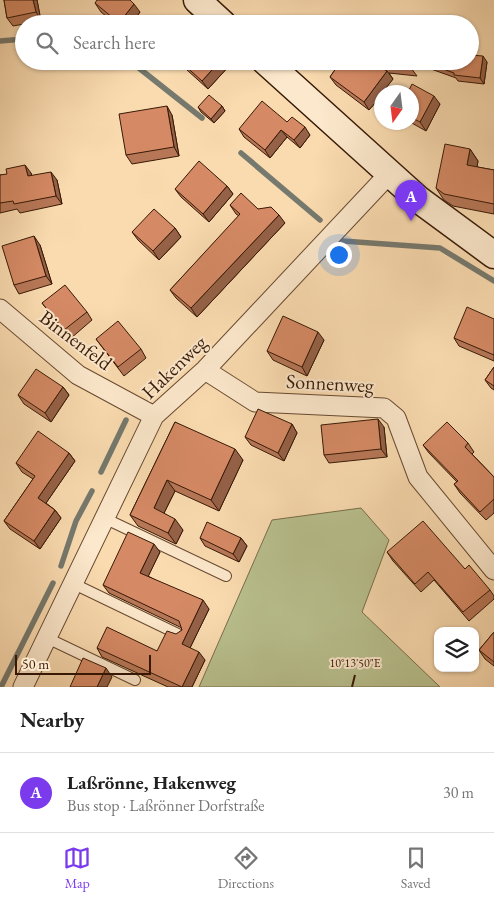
<!DOCTYPE html>
<meta charset="utf-8">
<style>
body{margin:0;font-family:"EB Garamond",serif;background:#f6f6f6;color:#222}
.controls{position:absolute;right:15px;bottom:15px;display:grid;overflow:hidden;border-radius:10px;box-shadow:0 1px 4px #0004}
.controls button{width:45px;height:45px;display:grid;place-items:center;padding:0;border:0;border-bottom:1px solid #e0e0e0;background:#fff;color:#222;font:25px sans-serif}
.compass{position:absolute;left:374px;top:85px;width:45px;height:45px;border-radius:50%;background:#fff;box-shadow:0 1px 4px #0004;rotate:194deg}
.scale{position:absolute;left:15px;bottom:12px;width:136px;box-sizing:border-box;padding-left:5px;border:2px solid #371906;border-top:0;font-size:14px;line-height:18px;white-space:nowrap;color:#371906;-webkit-text-stroke:4px #fce8cc;paint-order:stroke}
.you{position:absolute;left:338px;top:254px;width:18px;height:18px;margin:-12px;border:4px solid #fff;border-radius:50%;background:#1a73e8;box-shadow:0 0 0 8px #1a73e833}
.badge{display:grid;place-items:center;width:32px;height:32px;border-radius:50%;background:#7c3aed;color:#fff;font-size:16px;font-weight:700}
.pin{position:absolute;translate:-50% -41px;filter:drop-shadow(0 1px 2px #0008)}
.pin::after{content:'';position:absolute;top:26px;width:18px;height:15px;background:inherit;clip-path:polygon(0 0,100% 0,50% 100%)}
.list{margin:0;padding:0;list-style:none}
h2{display:flex;justify-content:space-between;align-items:center;height:65px;margin:0;padding:0 20px;font-size:21px}
h2 small{font-size:16px;font-weight:400;color:#767676}
.list li{display:grid;grid-template-columns:32px 1fr auto;gap:15px;align-items:center;box-sizing:border-box;height:80px;padding:0 20px;border-top:1px solid #e0e0e0}
.list b{display:block;font-size:19px;white-space:nowrap}
.list p{margin:0;font-size:16px;white-space:nowrap;color:#767676}
.list em{font-size:16px;font-style:normal;color:#767676}
.icon{flex:none;width:28px;height:28px;fill:none;stroke:currentColor;stroke-width:2;stroke-linecap:round;stroke-linejoin:round}
.map{position:relative;flex:none;width:494px;height:687px;overflow:hidden}
.search{position:absolute;background:#fff;box-shadow:0 1px 4px #0004;left:15px;right:15px;top:15px;height:55px;display:flex;align-items:center;gap:12px;box-sizing:border-box;padding:0 18px;border-radius:28px;color:#767676;font-size:19px}
.sheet{height:145px;background:#fff}
nav{display:flex;justify-content:space-around;align-items:center;box-sizing:border-box;height:70px;border-top:1px solid #e0e0e0;background:#fff;font-size:14px;color:#767676}
nav a{display:grid;justify-items:center;gap:2px}
nav .on{color:#7c3aed}
.map>svg:first-child{display:block}
.green{fill:#b9c18f;stroke:#786d4a}
.lines{fill:none;stroke-linecap:round;stroke-linejoin:round}
.stream{stroke:#76796e;stroke-width:5.5}
.lane-casing{stroke:#684a30;stroke-width:12}
.street-casing{stroke:#684a30;stroke-width:21}
.secondary-casing{stroke:#371906;stroke-width:29}
.lane{stroke:#fce8cc;stroke-width:10}
.street{stroke:#fce8cc;stroke-width:19}
.secondary{stroke:#fce8cc;stroke-width:26}
.wall{fill:#b77757;stroke:#371906}
.shaded-wall{fill:#956147;stroke:#371906}
.building{fill:#d58a65;stroke:#371906}
.ticks{fill:none;stroke:#371906;stroke-width:2}
.labels{text-anchor:middle;stroke-width:4;stroke-linejoin:round;paint-order:stroke}
.street-label{font-size:20px;fill:#371906;stroke:#fce8cc}
.ticks-label{font-size:12px;text-anchor:middle;fill:#371906;stroke:#fce8cc;stroke-width:4;stroke-linejoin:round;paint-order:stroke}
</style>
<div class="map">
<svg width="494" height="687" viewBox="0 0 494 687">
<rect width="100%" height="100%" fill="#fadbb0"/>
<filter id="stains"><feTurbulence type="fractalNoise" baseFrequency=".004" numOctaves="4"/><feColorMatrix values="0 0 0 0 .2 0 0 0 0 .09 0 0 0 0 .02 0 0 0 .5 -.17"/></filter>
<radialGradient id="worn" r=".72"><stop offset=".6" stop-color="#630" stop-opacity="0"/><stop offset="1" stop-color="#630" stop-opacity=".3"/></radialGradient>
<path class="green" d="M361,508L389,540L362,612L440,687H199L272,520Z"/>
<g class="lines">
<path class="stream" d="M0,41L24,39
M130,61L202,118
M241,153L320,220
M343,241L440,248L494,281
M101,472L126,420
M61,566L76,521L92,491
M1,687L53,583"/>
<g class="lane-casing">
<path id="lane" d="M104,518L226,576
M74,584L182,636
M47,638L135,680"/>
</g>
<g class="street-casing">
<path id="street" d="M0,309L78,375L154,416
M205,370L255,402L384,408L396,418L418,477L494,570
M23,687L154,416L205,370L389,174"/>
</g>
<g class="secondary-casing">
<path id="secondary" d="M197,0L223,24
M265,61L418,199L494,255"/>
</g>
<use href="#lane" class="lane"/>
<use href="#street" class="street"/>
<use href="#secondary" class="secondary"/>
</g>
<path class="wall" d="M4,0H37L41,21L13,26L7,18Z
M95,3L140,12L131,24H116L101,12Z
M181,61H228L230,65L208,89L187,70L181,62Z
M341,61H402L411,68L417,76L389,73L393,79L382,92V95L369,110L336,85L330,77Z
M487,62L484,84L458,81L456,78L431,69L427,63Z
M412,92L440,104L426,131L410,122H412Z
M222,106L225,111L214,123L201,112L198,107Z
M172,115L179,156L132,164L126,155Z
M287,122L310,135L300,148L287,137L270,158L244,137L239,129Z
M470,149L478,161L477,167L494,170V214L453,206L444,200L436,188Z
M31,173L32,176L57,180L62,204L20,213L17,209L0,213V175Z
M227,186L233,194L209,222L181,197L175,189Z
M230,205L258,209L285,223L197,317L176,298L170,290L239,216L236,214Z
M175,228L181,237L159,260L138,240L132,232Z
M40,245L52,284L19,294L14,285Z
M42,303L87,312L92,320L70,339Z
M494,319V361L459,346L454,338Z
M96,339L141,349L146,358L124,376Z
M324,340L307,376L273,360L267,351Z
M494,367V390L491,388L485,380Z
M63,387L69,395L51,422L24,404L18,395Z
M175,422L243,460L219,511L175,491L164,513L183,530L176,544L138,526L130,515Z
M292,424L297,433L284,461L251,445L245,437Z
M384,427L387,457L329,463L324,455Z
M468,443L474,452L472,454L494,477V513L486,520L460,493L454,484L457,482L429,453L423,445Z
M69,453L75,461L46,503L55,510L61,518L40,549L10,529L4,521L33,479L22,472L16,463Z
M200,538H241L247,546L239,562L205,546Z
M160,552L148,576L209,609L190,648L205,660L192,687H168L102,657L97,648L157,651L182,630V628L109,593L103,585Z
M387,552L465,569L490,590L494,596V599L469,621L434,580L421,592L393,561Z
M494,632V666L485,659L479,650Z"/>
<path class="shaded-wall" d="M33,0H37L41,21L36,12Z
M134,4L140,12L131,24H120L119,23Z
M483,56L487,62L484,84L480,78Z
M220,61H228L230,65L208,89L202,81Z
M387,71L393,79L383,92H382V95L369,110L364,102Z
M434,96L440,104L426,131L420,122Z
M167,106L172,115L179,156L174,147Z
M222,106L225,111L214,123L211,119Z
M305,127L310,135L300,148L294,140Z
M281,130L287,137L270,158L265,150Z
M470,149L478,161L475,177L467,165Z
M25,165L31,173L34,185L28,176Z
M51,172L57,180L62,204L56,196Z
M227,186L233,194L209,222L203,214Z
M279,215L285,223L197,317L191,308Z
M175,228L181,237L159,260L153,251Z
M34,236L40,245L52,284L46,276Z
M318,332L324,340L307,376L302,367Z
M63,387L69,395L51,422L45,413Z
M378,419L384,427L387,457L381,449Z
M292,424L297,433L284,461L278,453Z
M235,449L243,460L219,511L211,500Z
M69,453L75,461L44,506L38,498Z
M167,480L175,491L161,519L154,508Z
M55,510L61,518L40,549L34,541Z
M175,519L183,530L176,544L168,533Z
M241,538L247,546L239,562L233,554Z
M154,544L160,552L146,581L140,573Z
M203,600L209,609L188,652L182,644Z
M199,652L205,660L192,687H182Z
M106,668L112,677L107,687H97Z"/>
<path class="building" d="M4,0H33L36,12L7,18Z
M97,0H130L134,4L119,23L95,3Z
M470,55L483,56L480,78L454,75V73L427,63L428,61H470Z
M181,61H220L202,81L181,62Z
M341,61H402L411,68L374,64L387,71L364,102L330,77Z
M412,84L434,96L420,122L412,118V92H408Z
M209,95L222,106L211,119L198,107Z
M262,101L287,122L292,117L305,127L294,140L281,130L265,150L239,129Z
M167,106L174,147L126,155L119,114Z
M445,144L470,149L467,165L494,170V204L444,194L436,188Z
M199,161L227,186L203,214L175,189Z
M25,165L28,176L51,172L56,196L14,204L13,201L0,203V175L7,174L6,169Z
M241,193L258,209L271,207L279,215L191,308L170,290L240,214L230,205Z
M154,209L175,228L153,251L132,232Z
M34,236L46,276L14,285L2,246Z
M65,285L87,312L64,330L42,303Z
M467,307L494,319V355L454,338Z
M283,316L318,332L302,367L267,351Z
M118,321L141,349L118,367L96,339Z
M494,367V386L485,380Z
M36,369L63,387L45,413L18,395Z
M258,409L292,424L278,453L245,437Z
M378,419L381,449L324,455L321,425Z
M175,422L235,449L211,500L167,480L154,508L175,519L168,533L130,515Z
M447,422L468,443L465,447L494,477V499L480,512L454,484L458,481L423,445Z
M38,431L69,453L38,498L55,510L34,541L4,521L35,476L16,463Z
M423,521L465,569L469,565L490,590L463,612L428,572L415,584L387,552Z
M207,522L241,538L233,554L200,538Z
M128,532L154,544L140,573L203,600L182,644L199,652L182,687L97,648L107,627L157,651L167,631L176,634L182,630L179,621L103,585Z
M494,632V662L479,650Z
M83,658L106,668L97,687H70Z"/>
<path class="ticks" d="M352,687L355,675"/>
<g class="labels">
<g class="street-label">
<text transform="translate(76 340) rotate(37)" y="7">Binnenfeld</text>
<text transform="translate(174 367) rotate(-44)" y="7">Hakenweg</text>
<text transform="translate(330 383) rotate(3)" y="7">Sonnenweg</text>
</g>
</g>
<g class="ticks-label">
<text x="355" y="667">10°13'50"E</text>
</g>
<rect width="100%" height="100%" filter="url(#stains)"/>
<rect width="100%" height="100%" fill="url(#worn)"/>
</svg>
<div class="controls">
<button><svg class="icon" aria-label="layers" viewBox="0 0 24 24"><path d="M12 4l9 5-9 5-9-5zM3 14l9 5 9-5"/></svg></button>
</div>
<svg class="compass" viewBox="-18 -18 36 36"><path d="M0-13l5 13h-10z" fill="#e53935"/><path d="M0 13l5-13h-10z" fill="#767676"/></svg>
<div class="scale">50 m</div>
<div class="you"></div>
<div class="pin badge" style="left:411px;top:221px">A</div>
<div class="search"><svg class="icon" aria-label="search" viewBox="0 0 24 24"><circle cx="10" cy="10" r="6"/><path d="M15 15l6 6"/></svg>Search here</div>
</div>
<section class="sheet">
<h2>Nearby<small></small></h2>
<ul class="list">
<li><span class="badge">A</span><div><b>Laßrönne, Hakenweg</b><p>Bus stop · Laßrönner Dorfstraße</p></div><em>30 m</em></li>
</ul>
</section>
<nav>
<a class="on"><svg class="icon" aria-label="map" viewBox="0 0 24 24"><path d="M3 6l6-2 6 2 6-2v14l-6 2-6-2-6 2zM9 4v14M15 6v14"/></svg>Map</a>
<a><svg class="icon" aria-label="directions" viewBox="0 0 24 24"><path d="M12 3l9 9-9 9-9-9zM9 14v-3h6M13 9l2 2-2 2"/></svg>Directions</a>
<a><svg class="icon" aria-label="saved" viewBox="0 0 24 24"><path d="M7 4h10v16l-5-4-5 4z"/></svg>Saved</a>
</nav>
